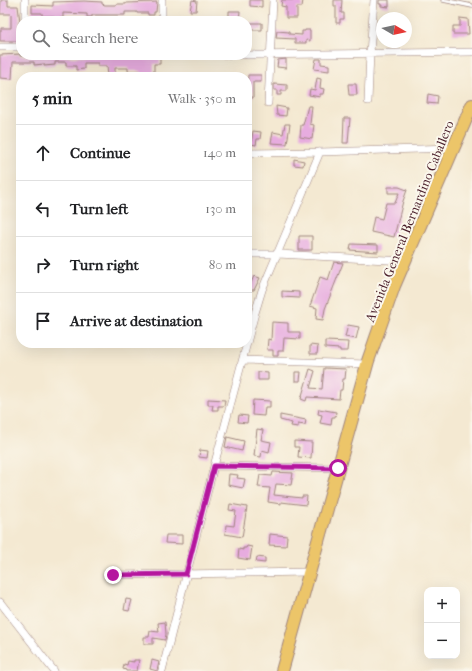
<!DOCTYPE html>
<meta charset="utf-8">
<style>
body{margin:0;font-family:"IM FELL French Canon",serif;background:#f2f2f2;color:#202124}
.controls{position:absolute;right:12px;bottom:12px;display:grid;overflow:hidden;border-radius:8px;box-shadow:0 4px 16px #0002}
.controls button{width:36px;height:36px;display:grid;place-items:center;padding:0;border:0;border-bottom:1px solid #e0e0e0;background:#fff;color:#202124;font:20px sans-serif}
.compass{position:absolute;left:376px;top:12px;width:36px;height:36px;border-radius:50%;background:#fff;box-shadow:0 4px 16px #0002;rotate:99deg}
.stop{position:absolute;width:12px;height:12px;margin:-9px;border:3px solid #b5179e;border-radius:50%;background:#fff}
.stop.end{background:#b5179e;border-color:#fff;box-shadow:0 1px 4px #0008}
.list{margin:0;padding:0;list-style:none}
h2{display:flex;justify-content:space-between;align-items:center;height:52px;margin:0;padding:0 16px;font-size:17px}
h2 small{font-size:13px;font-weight:400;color:#757577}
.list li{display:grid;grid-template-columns:26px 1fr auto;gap:12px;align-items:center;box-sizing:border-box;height:56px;padding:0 16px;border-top:1px solid #e0e0e0}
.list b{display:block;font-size:15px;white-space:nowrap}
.list em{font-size:13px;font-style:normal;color:#757577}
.icon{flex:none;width:22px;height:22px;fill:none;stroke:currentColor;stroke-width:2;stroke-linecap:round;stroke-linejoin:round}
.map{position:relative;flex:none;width:472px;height:671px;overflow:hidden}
.search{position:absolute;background:#fff;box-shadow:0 4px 16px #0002;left:16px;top:16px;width:236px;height:44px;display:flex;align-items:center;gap:10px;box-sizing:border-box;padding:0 14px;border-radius:16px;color:#757577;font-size:15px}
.panel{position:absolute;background:#fff;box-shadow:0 4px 16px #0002;left:16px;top:72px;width:236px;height:276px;border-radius:16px}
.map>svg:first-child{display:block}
.building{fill:#e7acdf}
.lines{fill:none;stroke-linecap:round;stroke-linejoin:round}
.service-casing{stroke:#9f847e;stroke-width:5}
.minor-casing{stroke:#9f847e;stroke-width:8}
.trunk-casing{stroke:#9f847e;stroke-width:14}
.service{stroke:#fff;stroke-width:3.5}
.minor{stroke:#fff;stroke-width:7}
.trunk{stroke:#ecc569;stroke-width:12}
.route{stroke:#b5179e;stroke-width:5}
.labels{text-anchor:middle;stroke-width:4;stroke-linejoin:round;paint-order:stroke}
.street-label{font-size:13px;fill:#4a1f2b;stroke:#fbf7ec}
</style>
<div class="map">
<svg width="472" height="671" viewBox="0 0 472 671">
<rect width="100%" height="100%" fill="#fbf7ec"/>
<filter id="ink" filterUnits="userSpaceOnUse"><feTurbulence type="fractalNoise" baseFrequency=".025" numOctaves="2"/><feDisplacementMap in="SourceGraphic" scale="8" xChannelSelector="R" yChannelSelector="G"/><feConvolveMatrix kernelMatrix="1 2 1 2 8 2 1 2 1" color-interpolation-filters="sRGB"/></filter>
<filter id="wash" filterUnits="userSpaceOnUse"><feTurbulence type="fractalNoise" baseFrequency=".012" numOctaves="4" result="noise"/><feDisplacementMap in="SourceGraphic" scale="16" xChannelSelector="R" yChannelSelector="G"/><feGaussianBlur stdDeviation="0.9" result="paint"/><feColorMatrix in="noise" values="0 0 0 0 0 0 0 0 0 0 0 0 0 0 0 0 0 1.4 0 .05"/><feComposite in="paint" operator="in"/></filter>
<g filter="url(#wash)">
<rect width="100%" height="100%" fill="#f4e9d2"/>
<g id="blocks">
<path class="building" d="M1,0H8V6H18L20,22H19V41H0V31H1V28H11V14H0Z
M192,0L197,1L196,11H190Z
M250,0H262V7L250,6Z
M282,0H303L302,7H297V18H286V7L281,6Z
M334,0H342L341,13H344V19H340V23H336V6H334Z
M379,0H389V7L381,6V4H379Z
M84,1L102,2V4L105,5H116V4H126V3L157,2L156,12H154V15H148V13H137V12H125V15H92V17H87V14L63,13V18H53V16H42V13H32V5L53,6V2Z
M229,11H240L239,21H229Z
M460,18L468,19L469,34H453V26H460Z
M249,23H262V30H249Z
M305,30H310V41L306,40V43H295V39L276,38L277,31L289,32V34L302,35V31H305Z
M20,54V56L55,55V56L73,57L107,56V55H135V56L160,55V64H154V77H140V71H128V68H115V77H108L107,66H98V63H84V69L76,70V66H66V62H55V65L44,66V64L34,65V62H13L12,79L0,78V55Z
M286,59V68L277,67L278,60Z
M316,59H321V64L329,65V71L314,69Z
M248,75H261V82H253V98H247Z
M317,78L321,79L320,88L324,89L323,94H320V97L309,95L310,89L315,90Z
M274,84L287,85V91H281V95H277V90H274Z
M348,84H356L357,95H349Z
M428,94L438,96L437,104L427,103Z
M276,106L287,108L286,116L277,115Z
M308,106H312L310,124L314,125L312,139L300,137L301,125H303Z
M344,118H350L348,143H343Z
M285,124H290L287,144L271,143L273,132L283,134Z
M253,131L261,132L260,139H257L256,145L251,144Z
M294,159L304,161L303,166L294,165Z
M388,187H399L407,190L403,201L394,237L371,232L374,217L382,219L386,203H395L399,193H388Z
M299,236H312V250H299Z
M351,244L378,245V252L350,250Z
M334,262L343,263L325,309L323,320L316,319L317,308L310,306L320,277L328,280Z
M254,276L260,278L254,290H248Z
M282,291L299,292V298L282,297Z
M272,322L288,323V332H300V339L284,338L283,351H278V356H273V350H267L268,339L271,340Z
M348,325L359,327L356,339L345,337Z
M325,341L348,342L347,351H340V349L325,348Z
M310,345L318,346L317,354H310Z
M324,368L346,369L345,379H343L342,390H340L339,399L307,397L306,401L301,399L310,369L315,371L310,388L322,389Z
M258,372L268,373V380H258Z
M295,372H301L300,381H295Z
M208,399L225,400L224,406H218V410H212L213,405H208Z
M253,400L270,401V407H265L264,416L252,415Z
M319,409L336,412L335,417H332L331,425L320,423L322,415L318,414Z
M239,415L248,416L247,423L238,422Z
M280,415L306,420L305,425L298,424V427L291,426L292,423L280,420Z
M257,429L263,430L261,440L271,442L269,452L262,450L261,457L254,456Z
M227,437L244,441L242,451L225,447Z
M294,441L312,442L311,458L298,457L299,447H294Z
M200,450L208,451L207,458L199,457Z
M273,472L293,473L291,485L276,484L274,495L302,498V496H307L306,505L281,502V504L268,502L270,488L258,487L260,475L272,476Z
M229,474L238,475L237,478L245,479L243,488L228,485Z
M230,504L247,507L242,537L225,534L226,525L234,526L236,511L229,510Z
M270,534L287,536L286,546L269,545Z
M166,535H182V544L165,543Z
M247,546L252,547L250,560L238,558L239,549L243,550V548H246Z
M257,557L265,558V563L256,562Z
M126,599L132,600L129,611L124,610Z
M165,622L166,634L165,640L153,638V644H144V637H149L150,631L159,632L158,623Z
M134,660H139L137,671H126V670L123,669L124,664L127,665L128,661L134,662Z
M152,660L159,662L157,671L150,669Z"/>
</g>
</g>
<g filter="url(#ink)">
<use href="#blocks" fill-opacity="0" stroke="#9f847e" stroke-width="1"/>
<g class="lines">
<g class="service-casing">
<path id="service" d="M443,0L472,6"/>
</g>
<g class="minor-casing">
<path id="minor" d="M162,0V21
M25,21V0
M0,47H21
M207,55H243
M247,55L472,52
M368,101L370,53L374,0
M268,103L273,0
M250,153L320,152L453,148
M247,254H278L405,261
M243,360L367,364
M214,466L338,468
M113,575L309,572
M0,602L54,671
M162,671L214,466L255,313L262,290L320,152"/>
</g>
<g class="trunk-casing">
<path id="trunk" d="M282,671L368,361L394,286L472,105"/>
</g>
<use href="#service" class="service"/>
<use href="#minor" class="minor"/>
<use href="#trunk" class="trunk"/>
</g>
</g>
<g class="lines" filter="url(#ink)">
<path class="route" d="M113,575L186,574L214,466L338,468"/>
</g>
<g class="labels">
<g class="street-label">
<text transform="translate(409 221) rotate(-68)" y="5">Avenida General Bernardino Caballero</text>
</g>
</g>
</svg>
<div class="controls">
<button>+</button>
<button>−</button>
</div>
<svg class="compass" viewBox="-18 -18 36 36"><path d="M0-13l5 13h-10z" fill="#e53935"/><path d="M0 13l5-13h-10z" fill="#757577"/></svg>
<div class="stop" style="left:338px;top:468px"></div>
<div class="stop end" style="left:113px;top:575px"></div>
<div class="search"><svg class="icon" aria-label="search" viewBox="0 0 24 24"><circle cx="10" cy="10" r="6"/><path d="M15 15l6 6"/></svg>Search here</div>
<section class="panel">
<h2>5 min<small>Walk · 350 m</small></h2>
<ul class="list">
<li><svg class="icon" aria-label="ahead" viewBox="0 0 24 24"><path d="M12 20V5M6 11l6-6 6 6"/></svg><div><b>Continue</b></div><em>140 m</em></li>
<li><svg class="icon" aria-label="left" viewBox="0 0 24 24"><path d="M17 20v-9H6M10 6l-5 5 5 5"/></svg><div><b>Turn left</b></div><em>130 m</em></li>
<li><svg class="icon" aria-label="right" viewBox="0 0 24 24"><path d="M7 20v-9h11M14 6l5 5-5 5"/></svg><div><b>Turn right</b></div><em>80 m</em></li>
<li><svg class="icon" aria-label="arrive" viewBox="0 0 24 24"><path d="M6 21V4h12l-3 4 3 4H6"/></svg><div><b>Arrive at destination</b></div></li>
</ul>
</section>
</div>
